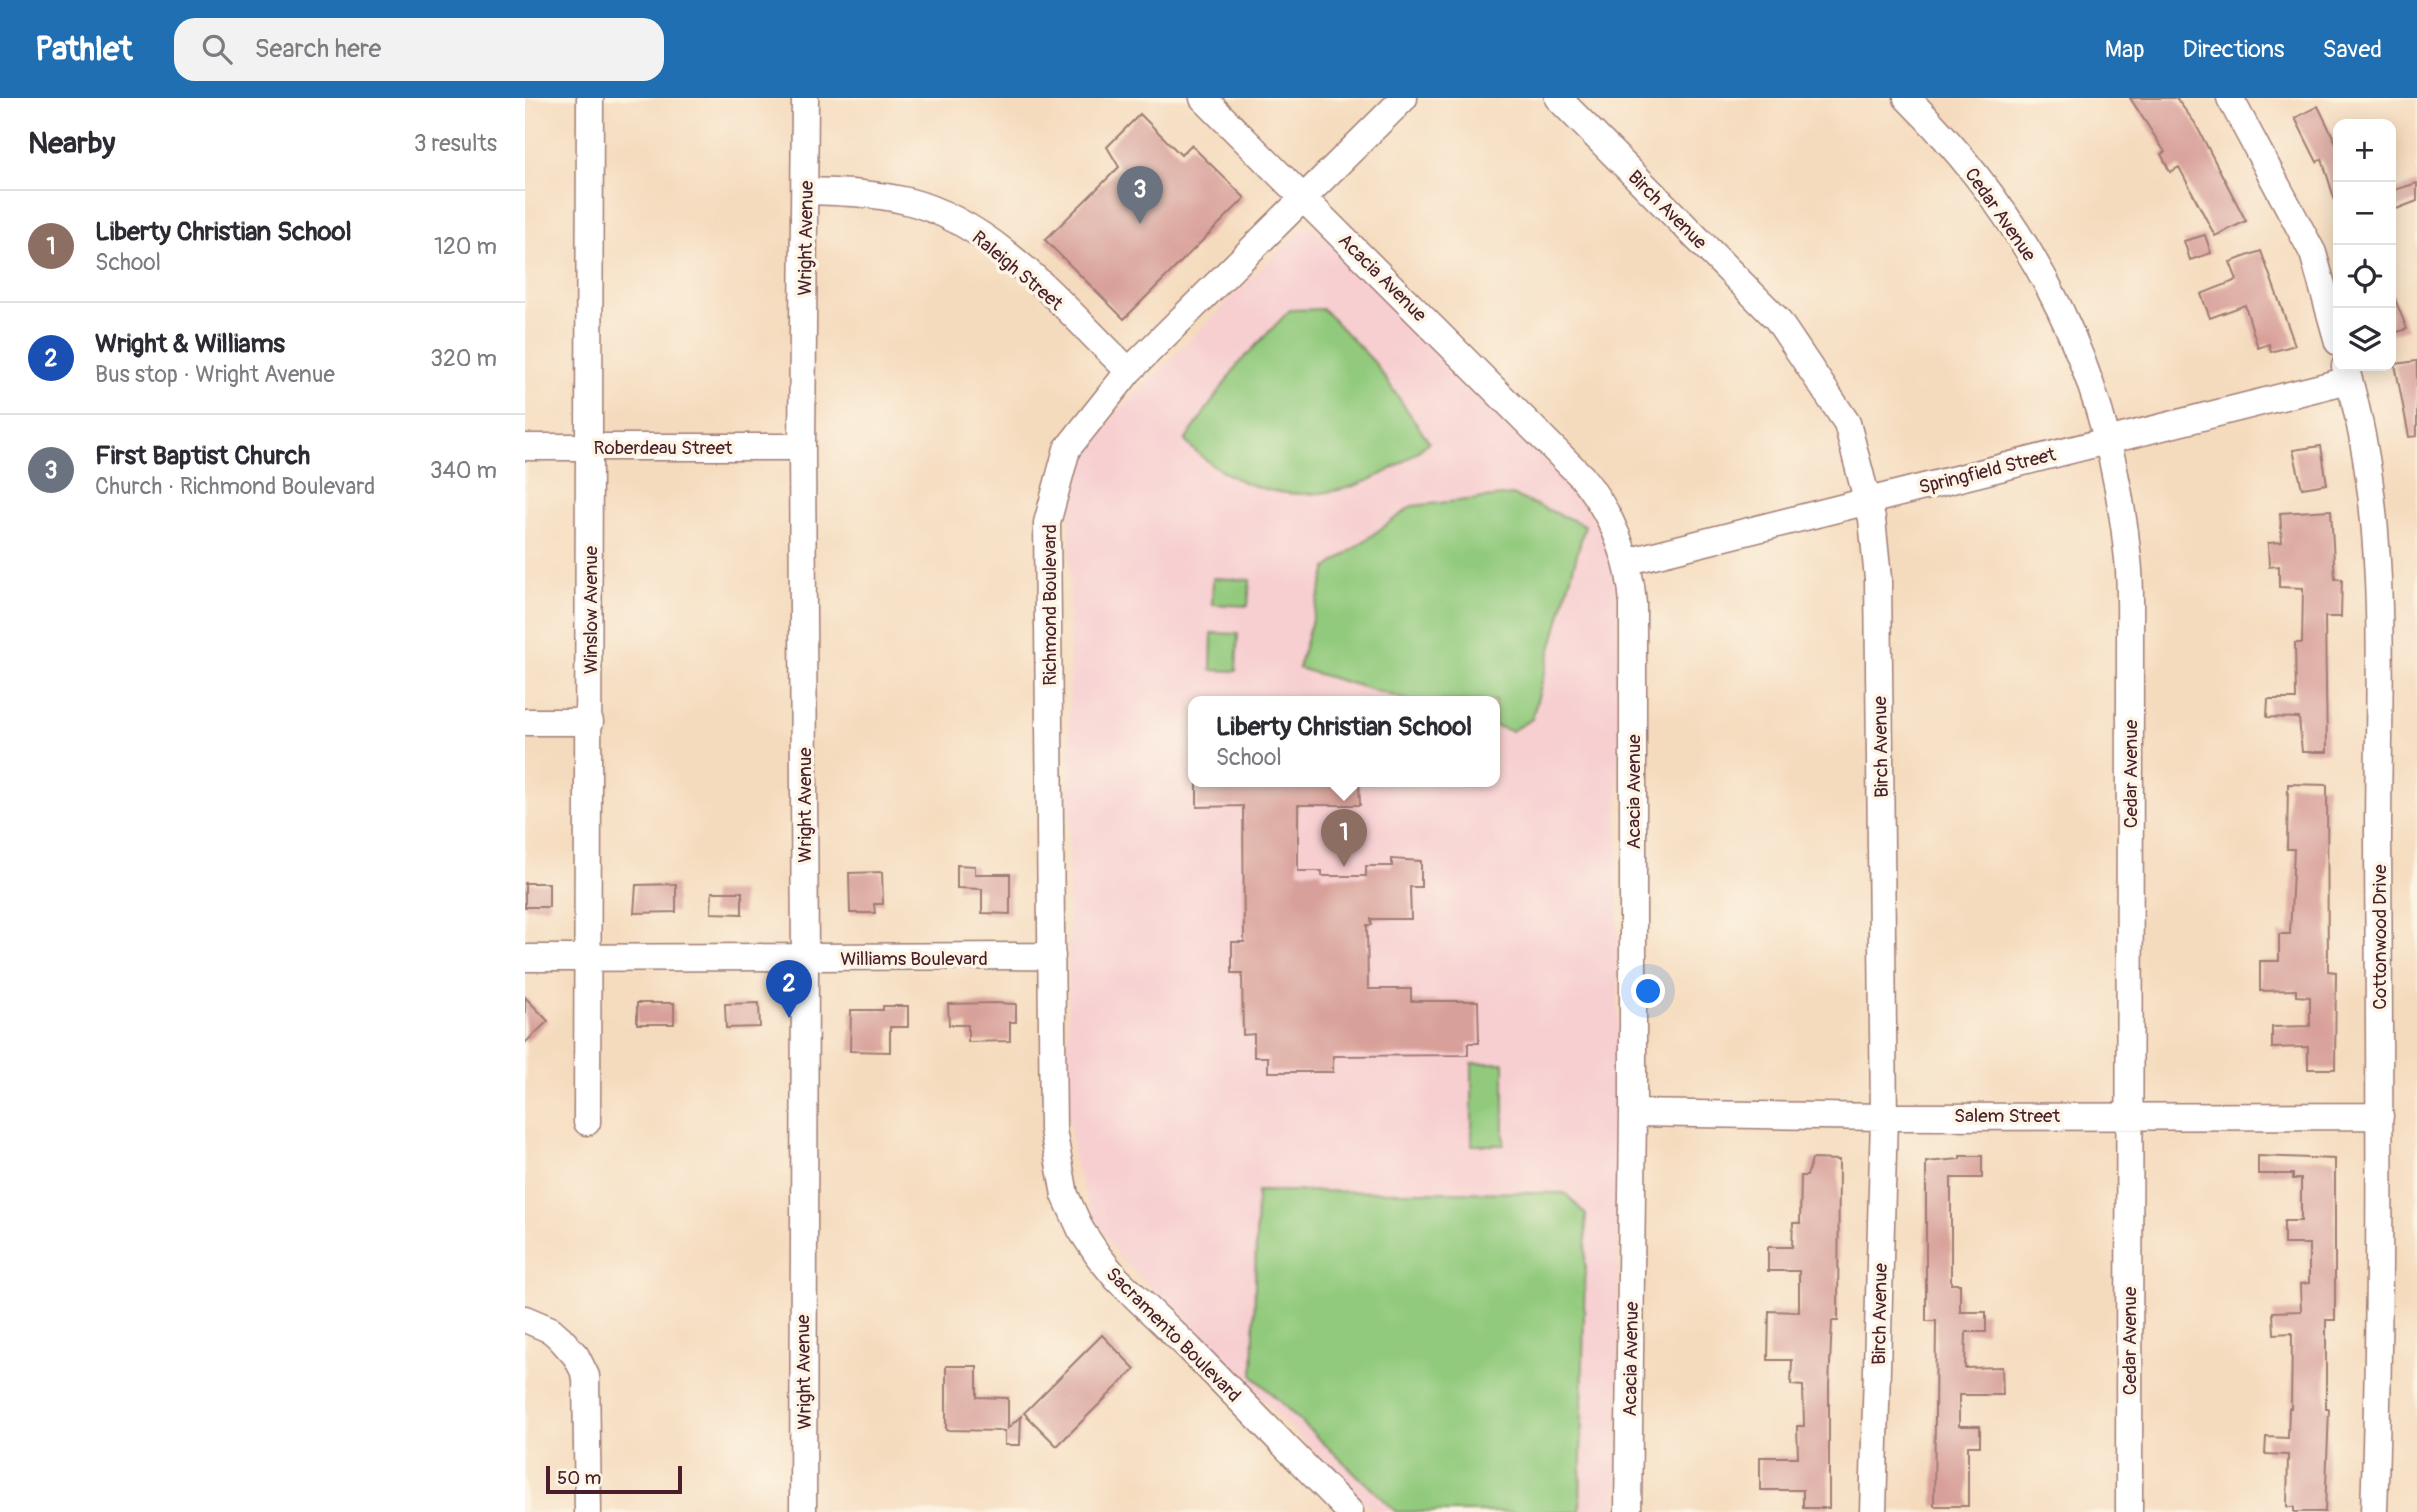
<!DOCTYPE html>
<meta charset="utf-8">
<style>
body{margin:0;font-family:Pangolin,sans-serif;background:#f2f2f3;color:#2b2b33}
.controls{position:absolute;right:21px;top:21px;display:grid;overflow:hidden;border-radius:14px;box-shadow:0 4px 18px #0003}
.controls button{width:63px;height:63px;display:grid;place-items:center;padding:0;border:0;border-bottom:2px solid #e1e1e2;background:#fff;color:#2b2b33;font:35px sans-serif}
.scale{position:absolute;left:21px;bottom:18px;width:136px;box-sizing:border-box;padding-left:7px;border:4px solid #4a1f2b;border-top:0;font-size:19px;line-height:24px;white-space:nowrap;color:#4a1f2b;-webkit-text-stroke:5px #fcf5e5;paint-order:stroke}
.you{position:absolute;left:1124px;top:894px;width:24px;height:24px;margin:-18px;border:5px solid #fff;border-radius:50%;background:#1a73e8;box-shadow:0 0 0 10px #1a73e833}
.badge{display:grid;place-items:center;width:46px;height:46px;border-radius:50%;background:#1f6fb2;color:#fff;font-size:23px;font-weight:700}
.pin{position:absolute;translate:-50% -58px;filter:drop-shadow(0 2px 4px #0008)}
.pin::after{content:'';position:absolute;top:37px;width:24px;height:21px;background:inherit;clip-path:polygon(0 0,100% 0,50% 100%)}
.popup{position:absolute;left:663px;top:598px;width:312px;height:91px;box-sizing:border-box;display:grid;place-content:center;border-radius:14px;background:#fff;filter:drop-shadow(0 2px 5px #0005);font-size:23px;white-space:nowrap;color:#7c7c81}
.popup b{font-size:26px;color:#2b2b33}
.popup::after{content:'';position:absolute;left:50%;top:100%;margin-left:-14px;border:14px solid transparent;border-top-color:#fff}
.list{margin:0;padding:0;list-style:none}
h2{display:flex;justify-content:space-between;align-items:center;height:91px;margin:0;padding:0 28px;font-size:30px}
h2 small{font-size:23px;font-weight:400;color:#7c7c81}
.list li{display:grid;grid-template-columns:46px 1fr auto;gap:21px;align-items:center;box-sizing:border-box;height:112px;padding:0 28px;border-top:2px solid #e1e1e2}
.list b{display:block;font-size:26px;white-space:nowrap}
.list p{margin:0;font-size:23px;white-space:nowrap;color:#7c7c81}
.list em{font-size:23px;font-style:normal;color:#7c7c81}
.icon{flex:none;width:38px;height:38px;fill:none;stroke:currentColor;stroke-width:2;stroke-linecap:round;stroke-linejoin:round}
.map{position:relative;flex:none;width:1892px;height:1414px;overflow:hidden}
header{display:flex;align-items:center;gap:42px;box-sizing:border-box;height:98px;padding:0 35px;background:#1f6fb2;color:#fff}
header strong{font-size:33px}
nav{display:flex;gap:38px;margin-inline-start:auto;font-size:24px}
.search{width:490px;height:63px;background:#f2f2f3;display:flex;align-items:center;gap:18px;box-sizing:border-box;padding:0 24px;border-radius:21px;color:#7c7c81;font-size:26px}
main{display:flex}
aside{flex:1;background:#fff}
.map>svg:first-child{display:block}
.built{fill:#f7cfd1;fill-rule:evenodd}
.green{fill:#92ca7d;stroke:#6e7454;stroke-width:2}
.building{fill:#d8a09a}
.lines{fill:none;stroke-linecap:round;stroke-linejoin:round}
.minor-casing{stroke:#a07d74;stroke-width:29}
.minor{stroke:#fff;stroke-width:26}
.labels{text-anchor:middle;stroke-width:7;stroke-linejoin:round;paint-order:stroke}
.street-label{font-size:19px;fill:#4a1f2b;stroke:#fcf5e5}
</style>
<header>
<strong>Pathlet</strong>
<div class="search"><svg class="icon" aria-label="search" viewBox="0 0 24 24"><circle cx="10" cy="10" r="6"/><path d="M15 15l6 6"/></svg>Search here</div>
<nav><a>Map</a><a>Directions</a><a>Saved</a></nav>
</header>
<main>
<aside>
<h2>Nearby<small>3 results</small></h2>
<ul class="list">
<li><span class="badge" style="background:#8d6e63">1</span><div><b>Liberty Christian School</b><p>School</p></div><em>120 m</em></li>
<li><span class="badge" style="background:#1a4fb4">2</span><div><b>Wright &amp; Williams</b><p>Bus stop · Wright Avenue</p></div><em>320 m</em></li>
<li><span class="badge" style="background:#6b7280">3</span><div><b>First Baptist Church</b><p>Church · Richmond Boulevard</p></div><em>340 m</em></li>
</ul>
</aside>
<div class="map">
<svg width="1892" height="1414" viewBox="0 0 1892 1414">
<rect width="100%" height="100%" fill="#fcf5e5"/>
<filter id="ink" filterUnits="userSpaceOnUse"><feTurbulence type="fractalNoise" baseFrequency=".0143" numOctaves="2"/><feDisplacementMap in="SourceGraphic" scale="14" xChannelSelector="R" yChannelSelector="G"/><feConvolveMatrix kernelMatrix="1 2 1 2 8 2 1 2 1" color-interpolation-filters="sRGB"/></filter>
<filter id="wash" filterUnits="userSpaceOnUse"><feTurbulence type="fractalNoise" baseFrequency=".00686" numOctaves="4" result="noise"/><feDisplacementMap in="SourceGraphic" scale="28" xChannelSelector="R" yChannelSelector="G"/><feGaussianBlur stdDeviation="1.57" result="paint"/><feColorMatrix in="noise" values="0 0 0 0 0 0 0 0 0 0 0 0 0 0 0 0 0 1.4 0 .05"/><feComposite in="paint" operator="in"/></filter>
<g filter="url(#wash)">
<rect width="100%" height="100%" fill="#f5dbbe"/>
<path class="built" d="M783,129L790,131L1051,394L1076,432L1090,478L1093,522V1414H849L592,1156L566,1114L549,1063L543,1017L545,423L548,401L555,374L568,348L595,311L776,131ZM668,603H970V683H668Z"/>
<path class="green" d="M798,211L849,264L904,344C830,410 731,417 660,343L713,266L765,212Z
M987,397L1060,427L1007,621L986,633L970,628V603H885L773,570L802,470L887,408Z
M688,480L725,482L723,508L687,506Z
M687,535L713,536L711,573L686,572Z
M947,965H979V1047H947Z
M732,1093L1040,1095L1061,1117L1055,1414H871L728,1278Z"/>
<g id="blocks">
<path class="building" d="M1605,0H1651L1670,25L1721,123L1690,138L1654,69L1645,74L1636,56L1640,54Z
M1793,8L1813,49V103H1810L1797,61L1792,64L1770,20Z
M615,16L656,57L666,47L720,100L599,221L520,142L594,69L582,49Z
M1892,85V103L1866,113V93Z
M1680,137L1686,155L1665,162L1659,143Z
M1736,153L1770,247L1746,254L1744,246L1733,250L1720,207L1685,220L1676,196L1712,182L1705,164Z
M1866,191L1882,231L1866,236Z
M1892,263V338L1884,339L1870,266Z
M1796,348L1802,386L1777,390L1768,352Z
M1806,412L1810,481H1817L1816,519H1800L1802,654H1777L1774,620L1742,619L1743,601H1771L1770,545H1777L1778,490L1754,489V468L1744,469L1743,445L1757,444L1755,415Z
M672,683H834L835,707H773V773H797V778H841V768H867V761L896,763V789H885L886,821H846L847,827H842L843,891H886V903H953L954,945H943V957L808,958V974H743V959H729V936L718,937L717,875H707V844H719L718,708L672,709Z
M1763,686L1802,687L1803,873L1811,874L1810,971H1783V949L1747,950V929L1785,928V899L1771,898V892L1735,893V863H1754V836H1765L1769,751H1762Z
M432,767L450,768V776H485V816L457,815V791L432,790Z
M357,774L358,806H349L350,815H325L324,775Z
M0,785H24V809H0Z
M151,786V814L109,815L111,787Z
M187,794H217V816L186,815Z
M0,899L23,923L0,945Z
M112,905H149V926H112Z
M234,905L235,929L201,930L200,906Z
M469,905L491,906V924H485V943L443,944V927H424L423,906Z
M358,908H383V929H365V954L325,953L326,912H358Z
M1435,1058H1457V1080H1426V1186H1435V1214H1461V1234H1441L1440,1270L1477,1269L1478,1297H1434V1328H1455V1348H1443V1408H1409L1411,1223H1401V1064L1435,1061Z
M1733,1058L1810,1061V1222H1801V1311H1804L1800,1414H1769V1409H1762L1763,1357L1740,1356L1741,1339L1763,1340L1764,1310H1766L1767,1235L1749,1236L1748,1214L1776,1213L1775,1186L1784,1185V1146H1759V1123H1776V1081H1768V1076H1733Z
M1287,1061L1314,1062L1313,1223H1307L1304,1288V1410H1278V1392H1235V1359H1273L1272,1328H1279L1278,1288L1266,1287L1267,1262H1243L1244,1213L1274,1214V1173H1243V1149H1267L1268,1125H1275L1276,1078H1282Z
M577,1237L610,1271L532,1348L499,1315Z
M421,1268H452V1299L483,1300V1330L496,1318L495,1347H480V1333L421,1332Z"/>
</g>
</g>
<g filter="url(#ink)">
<use href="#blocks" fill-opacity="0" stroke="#a07d74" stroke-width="2"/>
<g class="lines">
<g class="minor-casing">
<path id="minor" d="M678,0L1057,379C1086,415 1105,459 1108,506V1015L1103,1414
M1033,0L1252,221L1322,325L1347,421L1353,481L1359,1019L1348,1414
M1382,0C1512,129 1585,279 1603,461C1606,488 1605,515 1605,541L1604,1414
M1705,0L1788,155L1813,244
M281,93C315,94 349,95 382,103C473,126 539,211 604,273
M1820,268C1866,419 1853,582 1853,738C1854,963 1857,1189 1849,1414
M0,349H277
M1101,464L1824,282
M0,624H65
M0,860L527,858
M1108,1015L1359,1019L1855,1018
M62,1024L65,0
M0,1221L26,1232L35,1240L51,1258L61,1278L63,1414
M278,1414L280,861L277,349L280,0
M825,1414L665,1251L592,1181L574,1159L556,1132L540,1097L528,1032L522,425L542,351L604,273L879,0"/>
</g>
<use href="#minor" class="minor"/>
</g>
</g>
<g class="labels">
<g class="street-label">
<text transform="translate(1143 111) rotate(45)" y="7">Birch Avenue</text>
<text transform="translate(1476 116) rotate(55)" y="7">Cedar Avenue</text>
<text transform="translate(280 140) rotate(-89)" y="7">Wright Avenue</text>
<text transform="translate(493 172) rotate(40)" y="7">Raleigh Street</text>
<text transform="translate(858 179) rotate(45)" y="7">Acacia Avenue</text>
<text x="138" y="356">Roberdeau Street</text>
<text transform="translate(1462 372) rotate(-14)" y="7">Springfield Street</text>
<text transform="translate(524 507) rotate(-90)" y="7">Richmond Boulevard</text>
<text transform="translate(65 512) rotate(-90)" y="7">Winslow Avenue</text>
<text transform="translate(1355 649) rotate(-91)" y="7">Birch Avenue</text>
<text transform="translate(1605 676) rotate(-90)" y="7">Cedar Avenue</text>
<text transform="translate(1108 694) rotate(-90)" y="7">Acacia Avenue</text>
<text transform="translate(279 707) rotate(-90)" y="7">Wright Avenue</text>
<text transform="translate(1854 839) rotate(-90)" y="7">Cottonwood Drive</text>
<text x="389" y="867">Williams Boulevard</text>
<text x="1482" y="1024">Salem Street</text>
<text transform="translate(1354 1216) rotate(-89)" y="7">Birch Avenue</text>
<text transform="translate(649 1236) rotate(45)" y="7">Sacramento Boulevard</text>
<text transform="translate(1604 1243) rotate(-90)" y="7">Cedar Avenue</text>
<text transform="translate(1105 1261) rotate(-89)" y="7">Acacia Avenue</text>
<text transform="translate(278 1274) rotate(-91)" y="7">Wright Avenue</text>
</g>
</g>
</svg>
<div class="controls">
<button>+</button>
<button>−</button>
<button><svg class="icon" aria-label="locate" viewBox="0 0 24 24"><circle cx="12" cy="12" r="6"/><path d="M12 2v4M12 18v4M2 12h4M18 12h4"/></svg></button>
<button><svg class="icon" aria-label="layers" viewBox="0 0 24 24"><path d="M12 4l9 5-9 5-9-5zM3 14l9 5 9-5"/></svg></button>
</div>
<div class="scale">50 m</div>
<div class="you"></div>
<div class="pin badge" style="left:819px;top:769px;background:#8d6e63">1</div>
<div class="popup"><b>Liberty Christian School</b>School</div>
<div class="pin badge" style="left:264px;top:920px;background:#1a4fb4">2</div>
<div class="pin badge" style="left:615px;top:126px;background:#6b7280">3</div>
</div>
</main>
